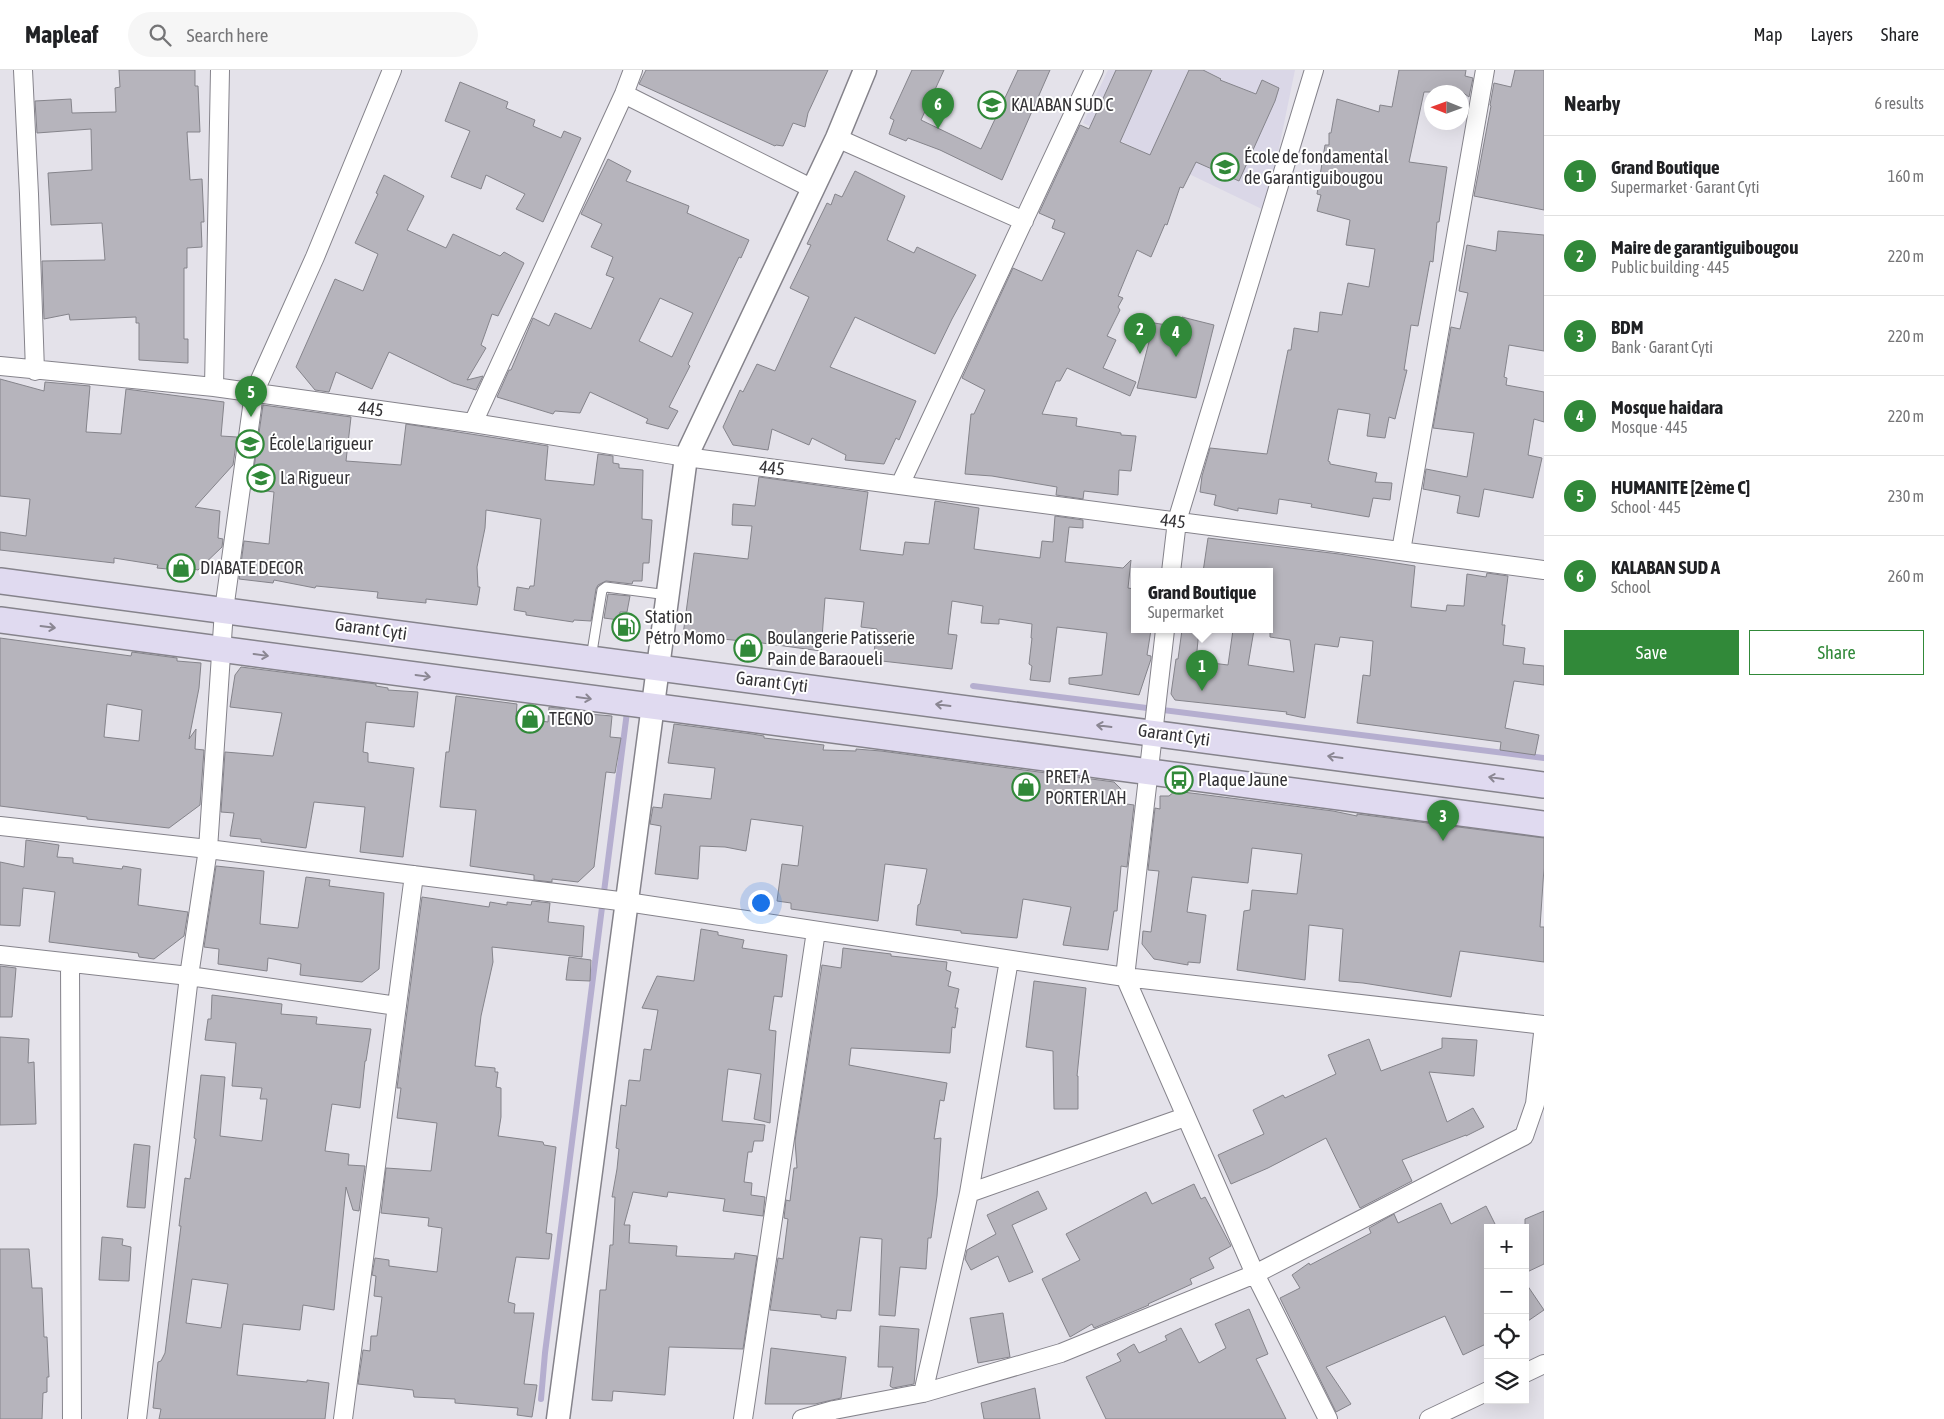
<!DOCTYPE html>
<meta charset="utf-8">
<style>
body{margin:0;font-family:"Asap Condensed",sans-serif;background:#f6f6f6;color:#202124}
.controls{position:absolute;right:15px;bottom:15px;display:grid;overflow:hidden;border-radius:0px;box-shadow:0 5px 20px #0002}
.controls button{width:45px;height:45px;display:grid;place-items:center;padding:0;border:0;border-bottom:1px solid #e0e0e0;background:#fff;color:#202124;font:25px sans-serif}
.compass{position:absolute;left:1424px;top:15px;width:45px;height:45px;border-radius:50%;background:#fff;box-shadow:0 5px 20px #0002;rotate:271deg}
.you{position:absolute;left:760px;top:832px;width:18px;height:18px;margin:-12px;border:4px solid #fff;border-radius:50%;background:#1a73e8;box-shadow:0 0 0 8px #1a73e833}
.badge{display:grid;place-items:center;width:32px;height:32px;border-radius:50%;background:#318939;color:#fff;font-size:16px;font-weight:700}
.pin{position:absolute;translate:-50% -41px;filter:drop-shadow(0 1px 2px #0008)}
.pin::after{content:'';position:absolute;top:26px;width:18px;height:15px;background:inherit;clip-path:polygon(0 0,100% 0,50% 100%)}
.popup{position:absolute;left:1131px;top:498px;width:142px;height:65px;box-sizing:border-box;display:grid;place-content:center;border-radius:0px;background:#fff;filter:drop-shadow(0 1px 4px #0005);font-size:16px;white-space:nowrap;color:#757577}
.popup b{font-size:19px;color:#202124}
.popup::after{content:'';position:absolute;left:50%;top:100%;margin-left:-10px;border:10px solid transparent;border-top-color:#fff}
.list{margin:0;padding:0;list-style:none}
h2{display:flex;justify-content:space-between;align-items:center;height:65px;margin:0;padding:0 20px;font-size:21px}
h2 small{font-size:16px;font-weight:400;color:#757577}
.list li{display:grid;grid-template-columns:32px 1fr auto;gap:15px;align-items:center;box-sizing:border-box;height:80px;padding:0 20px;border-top:1px solid #e0e0e0}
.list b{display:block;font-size:19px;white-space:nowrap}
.list p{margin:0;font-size:16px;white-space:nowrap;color:#757577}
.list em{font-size:16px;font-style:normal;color:#757577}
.actions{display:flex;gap:10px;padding:15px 20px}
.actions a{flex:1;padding:11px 0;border:1px solid #318939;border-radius:0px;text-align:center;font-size:18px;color:#318939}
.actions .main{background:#318939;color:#fff}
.icon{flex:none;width:28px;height:28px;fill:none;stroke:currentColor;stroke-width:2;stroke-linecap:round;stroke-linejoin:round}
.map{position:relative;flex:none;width:1544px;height:1349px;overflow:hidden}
header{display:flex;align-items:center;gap:30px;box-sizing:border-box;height:70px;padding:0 25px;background:#fff;border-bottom:1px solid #e0e0e0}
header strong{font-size:24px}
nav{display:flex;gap:28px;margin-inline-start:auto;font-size:18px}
.search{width:350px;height:45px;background:#f6f6f6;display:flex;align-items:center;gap:12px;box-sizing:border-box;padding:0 18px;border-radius:28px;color:#757577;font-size:19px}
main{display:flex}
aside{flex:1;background:#fff}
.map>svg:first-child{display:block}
.built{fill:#dad7e7}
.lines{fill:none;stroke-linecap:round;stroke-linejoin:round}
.stream{stroke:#b5aecf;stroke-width:6}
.building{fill:#b6b4bc;stroke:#85848b;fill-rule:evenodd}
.service-casing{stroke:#85838b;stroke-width:11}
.minor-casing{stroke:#85838b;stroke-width:20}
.tertiary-casing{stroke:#85838b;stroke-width:25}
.secondary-casing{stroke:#85838b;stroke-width:28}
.service{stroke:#fff;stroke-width:9}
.minor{stroke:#fff;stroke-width:18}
.tertiary{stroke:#fff;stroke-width:22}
.secondary{stroke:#e0daf0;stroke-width:25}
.oneway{stroke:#8a8692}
.labels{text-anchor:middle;stroke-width:4;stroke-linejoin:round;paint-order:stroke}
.poi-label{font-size:18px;fill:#333235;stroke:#fff;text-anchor:start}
.street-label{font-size:18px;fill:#333235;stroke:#fff}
</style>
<header>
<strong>Mapleaf</strong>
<div class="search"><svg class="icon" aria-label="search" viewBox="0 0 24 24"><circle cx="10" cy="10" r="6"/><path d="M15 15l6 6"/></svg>Search here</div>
<nav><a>Map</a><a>Layers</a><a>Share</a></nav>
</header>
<main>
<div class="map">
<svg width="1544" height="1349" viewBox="0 0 1544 1349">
<rect width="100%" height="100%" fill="#e4e2ea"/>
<path class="built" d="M1108,0H1295L1266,141L1083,53Z"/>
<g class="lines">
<path class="stream" d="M973,616L1544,688
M541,1329L545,1283L627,642L624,641"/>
</g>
<path class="building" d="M119,0H195V16H198L200,62H187L190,110L202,109L204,152H201L202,177L187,178V198H184V269H188V293L139,290V253H136V247L70,250L69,244L44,249L42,191L105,190L102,153L51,155L48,103L92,100L91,59L37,63L35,31L71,29L72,43L116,42L115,18L120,17Z
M646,0H828L808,43L805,57L793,53L783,76L776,75L775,76L639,14Z
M912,0H944L921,50L981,79L1018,0H1050L1002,110L940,80L908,68L906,71L889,64L894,50L890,48Z
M1116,0H1152L1120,72L1150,85L1189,0H1203L1221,9L1220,10L1256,24L1262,10L1279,18L1275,31L1239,111L1196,92L1183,118L1180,117L1167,155L1165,154L1151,187L1137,180L1118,226L1123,228L1118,237L1120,240L1107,266L1116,270L1103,298L1136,312L1130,326L1067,298L1060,311H1056L1042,344L1077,348L1076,356L1121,363V365L1136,366L1131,401L1119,400L1118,425L1084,421L1083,429L1056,425L1057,417L992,406L965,404L971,344H974L985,320L962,308L1013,198L1042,211L1065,163L1052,158L1055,150L1039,143L1080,55L1089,59Z
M1399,0H1466L1465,6L1473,8L1469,27L1462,22H1424L1409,92L1447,97L1439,152H1437L1433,192L1430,191L1418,256L1411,255L1404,300H1407L1395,349L1389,347L1385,368L1367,366L1370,344L1338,339L1328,391L1330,392V394L1377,403L1375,412L1392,413L1390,430L1373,428L1369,447L1311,437L1312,434L1279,429L1277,444L1238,438V441L1214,435L1216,425L1200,422L1202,406L1210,378L1267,384L1288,280H1291L1294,258L1318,262L1320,242L1342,245L1348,213L1369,217L1375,179L1346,175L1350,150L1317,141L1321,125L1317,124L1325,75H1329V63H1331L1337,29L1379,42L1380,35L1392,37Z
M1515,0H1544V140L1474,126L1491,36L1490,35L1494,13L1511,17Z
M460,12L508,32L506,38L535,50L533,56L561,68L564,61L581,68L543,152L516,139L525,124L486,105L481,119L451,107L470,61L445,51Z
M608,89L631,101L626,111L689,136L687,143L749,170L741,188L739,187L688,294L690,296L669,337L678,341L668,359L646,353L648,349L590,322L580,343L555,341L553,344L497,327L509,300H511L533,248L549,256L555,243L591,259L614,208L606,205L613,187L591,177L602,154L581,144ZM660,228L693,243L672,287L639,271Z
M855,101L905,126L887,170L914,183L917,177L976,205L952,249L935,284L855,247L830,297L916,331L899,370L896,368L884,394L845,390L846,385L812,368L809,375L772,359L768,380L733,375L723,357L740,320L743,322L757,294L775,301L809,227L790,218L811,175L807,174L827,133L831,135L835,124L842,127Z
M384,105L424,126L407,160L446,178L453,164L500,186L504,182L524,193L498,246L492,244L481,275L486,278L467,310L483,306L476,320L453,313L389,282L372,319L336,302L329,322L315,320L296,297L335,209L363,221L378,184L355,173L378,124L376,123Z
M1498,161L1544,165V281L1509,275L1504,307L1507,308L1506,315L1544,322V352L1534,349L1528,385L1542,388L1533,428L1484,419L1479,447L1457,443L1460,426L1423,419L1426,399L1467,407L1474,363L1433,358L1451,257L1460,259L1468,223L1459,221L1467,175L1496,181Z
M1182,247L1214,255L1196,328L1137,318L1154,253L1180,257Z
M0,309L44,321L45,312L90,316L86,362L121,364L126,319L224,332L221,366L237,367L233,395L195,437L220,441L218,468L223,469L222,477L198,500L189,498L188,501L157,498L158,495L114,488V493L0,480V462L26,466L30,429L0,426Z
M263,335L351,347L346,391L401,395L406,354L548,376L545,410L594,415L598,384L613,386V393L619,394V398L643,400L642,449L652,450L649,493H643L642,511H633L632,514L606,511L598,515L596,519L591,551L574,550L573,552L526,545V542L514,540L517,517L529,519L530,516H534L541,449L486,440L485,458L477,497L478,517H480L477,535L426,529V533L377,528L378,522L316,516L315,518L274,510L273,513L239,509L244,471L269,474L274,422L251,419Z
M759,407L868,422L860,480L903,485L905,472L929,474L935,431L979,438L974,479L1040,488L1042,471L1053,472L1055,446L1083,450V458L1069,457L1065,492L1123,498L1131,490L1128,518L1134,519V560H1151L1147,585L1151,586V589L1139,625L1069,614V608L1102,605L1107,563L1057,557L1050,612L1030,610L1032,596L1029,594L1032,568H1031L1032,554L999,549V554L981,553L983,536L952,531L948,564L957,565L952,599L873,590L877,559L861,557L864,532L825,528L821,581L762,573L683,565L694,483L748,489L752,456L732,455L733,434L755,436Z
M1208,468L1339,484L1415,496L1411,537L1446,541L1447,535L1464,536L1467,504L1486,507L1487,503L1508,506L1502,555H1505L1503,575L1525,578L1523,594L1544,596V615L1514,611L1505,658L1539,665L1535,685L1500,680L1501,672L1357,653L1363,605L1370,606L1373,571L1340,567L1338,577L1315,574L1305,648L1286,644L1287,642L1175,630L1171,624L1176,589H1178L1182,560H1199L1196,591L1228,595L1233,560H1254L1248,595L1294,602L1290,570L1270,567V502H1203Z
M608,524L630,526L627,542H620L619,550L604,548Z
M0,568L131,586L132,582L177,588V591L201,593L199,618L189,669L196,659L195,679L204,680L200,735L169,758L87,749V747L0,736ZM107,634L142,640L139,671L104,667Z
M241,597L376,614V616L388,618V620L418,622L414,657L366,652L363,682L368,683V692L414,698L403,787L360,782L365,737L314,732L306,778L261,772V769L230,766L234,743L221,742L225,682L273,686L282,643L230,637L235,605Z
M456,626L517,634L516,647L548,652L549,637L565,639V642L612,646L610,667L621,668L615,703L606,702L594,797L578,812L552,809V812L534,810V805L470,796L476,740L440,737L446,682H449Z
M674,654L752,664L764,666V668L824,675L823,680L856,681V679L881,681L1114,712L1121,719L1112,732L1134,735L1127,797L1121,796L1117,841H1114L1108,880L1063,875L1071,837L1023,829L1017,868L961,863V861L916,855L918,835L920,834L927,799L885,794L878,851L791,839V833L777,831L782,794L798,796L803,756L751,749L746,781L725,777L700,776L698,809L655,804L661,756L650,754L653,737L662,738L664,724L711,729L715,698L668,693Z
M1175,721L1333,741L1357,746V744L1544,768V798L1540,857H1544V892L1460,881L1451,927L1363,913L1339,911L1343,859L1309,855L1305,910L1237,900L1244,841L1250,840L1252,820L1297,824L1302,784L1252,778L1248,813L1192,807L1187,842L1206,845L1200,893L1188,892V895L1154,889L1142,874L1143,861L1151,862L1159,801L1148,800L1155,738L1160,739V726H1169Z
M26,770L59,775L57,787L73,788V793L122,799L123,796L141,799L138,835L188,842L184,866L154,889L139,887L138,883L49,872L55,822L23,818L20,856L0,855V792L24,797Z
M216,796L264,801L260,854L298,858L306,807L330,810L329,816L384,823L379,899L362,912L300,905L301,894L268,888L267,901L218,894L219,879L204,877Z
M422,827L489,837L490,832L507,835V832L531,835L532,831L550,833L548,852L584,856L582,887L492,877L493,892L481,946L475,996L495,998V1002H498L496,1017L501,1018V1047L498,1066L543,1072L544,1075L556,1077L546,1163L552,1164L549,1189L516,1187L508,1232L515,1234L514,1243H534L524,1314L537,1315L532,1347L517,1345L518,1338L455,1333V1329L414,1327L413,1320L358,1314L363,1280L370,1281L371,1266H377L382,1227L374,1226L376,1206L372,1205L375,1188L389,1190V1196L437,1202L442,1158L428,1156L429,1148L381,1143L386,1098L431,1101L437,1053L397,1048L401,1018H397Z
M701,859L718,862V865L744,870L742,878L787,885L782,927L774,926L769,960L776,961L770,1053L754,1049L761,1004L728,999L722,1051L765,1055L763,1071H754L752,1082H748L744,1112L752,1113L751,1125L765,1127L763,1146L723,1141L725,1129L668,1122L667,1127L633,1122L624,1155H630L629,1173L677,1176L676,1186L734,1189L735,1183L757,1186L743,1279L669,1277L665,1325L613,1321L612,1331L592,1330L600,1220H606L610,1175H613L615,1127H612L617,1099L619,1079L616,1078L621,1035L626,1036L629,1010L640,1011L644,979L651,980L658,940L642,938L657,906L694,911Z
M843,878L891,884V886L947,892L946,900L951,902L948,916L959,919L955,938H958L955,958L952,957L950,983L851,978L849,995L947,1013L944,1031L940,1030L934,1069L941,1068L937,1126L931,1168H928L926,1199L900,1197L895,1246L879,1245L882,1169L860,1167L851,1241L837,1240L836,1249L821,1247V1245L770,1240L778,1188L783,1189L788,1149L784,1148L786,1130L790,1131L794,1098H797L795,1071L822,895L841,898Z
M569,887L591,890L590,911L566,910Z
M0,896L16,898L12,947H0Z
M1034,911L1086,918L1077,1006H1078V1039H1054L1053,981L1026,977Z
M212,925L282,934L281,944L317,947L316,954L371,959L366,991H365L360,1038L332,1034L325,1081L349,1084L348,1095L365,1096L359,1141L353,1140L346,1117L334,1240L303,1235L300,1260L243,1254L237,1305L307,1312V1310L329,1313L325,1349H159L161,1339L153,1338L158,1292L161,1291L165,1283L181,1156H179L185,1108L190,1109L196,1069L194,1068L201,1005L225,1007L220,1066L262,1071L267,1029H260L262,1018L232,1016L236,973L205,970L208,949H211ZM192,1209L228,1214L221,1258L186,1253Z
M0,967L29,969L28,993L34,992L36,1054L0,1055Z
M1442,968L1477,970L1474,1006L1429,1002L1447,1052L1473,1038L1484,1057L1466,1066V1065L1402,1090L1412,1111L1360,1138L1326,1068L1268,1098L1231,1114L1218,1085L1264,1064L1253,1040L1283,1025L1285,1028L1336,1004L1328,985L1369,969L1381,1001L1442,978Z
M134,1074L150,1076L145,1138L127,1137Z
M1194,1114L1201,1129L1205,1127L1231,1176L1209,1188L1214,1198L1190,1209L1192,1214L1148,1234L1149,1235L1094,1258L1092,1254L1070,1267L1042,1209L1080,1190L1066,1164L1146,1122L1152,1134Z
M1038,1121L1047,1139L1012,1155L1033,1202L1009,1212L998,1186L971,1200L965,1189L967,1180L996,1164L987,1145Z
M1441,1133L1451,1154L1486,1136L1497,1158H1488V1273L1463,1285L1445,1246L1326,1297L1351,1334L1336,1342L1280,1228L1300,1218L1292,1205L1309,1193L1310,1195L1371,1163L1369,1158L1394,1144L1398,1153Z
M1544,1141V1194L1525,1203V1149Z
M102,1167L123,1169L122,1175L131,1177L129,1211L99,1210Z
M0,1179H29L32,1218H42L44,1267H47L49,1307H47V1322L43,1323L42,1349H0Z
M1525,1212L1544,1240L1525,1253Z
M1249,1239L1268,1284L1256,1289L1286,1349H1106L1086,1307L1121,1291L1117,1284L1134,1274L1139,1283L1167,1270L1165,1266L1181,1258L1199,1293L1226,1278L1215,1254Z
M1003,1243L1010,1287L978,1293L970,1248Z
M880,1256L919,1259L914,1314L893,1318L890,1316L893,1297H878Z
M771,1278L846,1287L841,1328L815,1334H765Z
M1035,1318L1040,1349H984L981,1333Z"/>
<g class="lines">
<g class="service-casing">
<path id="service" d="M591,588L602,520L606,517L668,525"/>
</g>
<g class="minor-casing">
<path id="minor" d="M23,0L29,124L35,301
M624,24L813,119
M837,68L1024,151
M0,296L214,317L473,353L686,387L1544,500
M214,317L220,0
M473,353L624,24L633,0
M900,415L1094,0
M1401,481L1485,0
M1171,502L1177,451L1314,0
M1165,560L1125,907L1255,1204L1328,1349
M0,756L208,779L627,832L1125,907L1544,955
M0,885L189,906L397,936
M70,893L72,1349
M969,1123L1185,1047
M1525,1303L1544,1294
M923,1323L969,1123L1009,890
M137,1349L189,906L208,779L224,540L254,323L315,187L392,0
M343,1349L414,805
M743,1349L816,861
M802,1349L834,1340L923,1323L1061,1283L1255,1204L1524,1066L1535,1034L1544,955
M1429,1349L1488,1321"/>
</g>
<g class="tertiary-casing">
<path id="tertiary" d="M558,1349L686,387L837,68L865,0"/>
</g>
<g class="secondary-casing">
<path id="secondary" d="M0,511L1544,715
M0,550L1544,754"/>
</g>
<use href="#service" class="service"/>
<use href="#minor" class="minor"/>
<use href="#tertiary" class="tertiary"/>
<use href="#secondary" class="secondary"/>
</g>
<defs><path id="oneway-shaft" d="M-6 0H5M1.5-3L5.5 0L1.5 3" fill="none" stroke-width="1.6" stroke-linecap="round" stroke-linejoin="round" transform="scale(1.25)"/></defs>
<g class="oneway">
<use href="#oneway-shaft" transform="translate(48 557) rotate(7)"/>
<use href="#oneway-shaft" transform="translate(261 585) rotate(8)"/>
<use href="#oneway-shaft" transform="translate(423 606) rotate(8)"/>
<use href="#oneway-shaft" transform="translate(584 628) rotate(8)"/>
<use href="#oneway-shaft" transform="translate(943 635) rotate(-173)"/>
<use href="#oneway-shaft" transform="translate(1104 656) rotate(-173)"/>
<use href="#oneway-shaft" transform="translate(1335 687) rotate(-172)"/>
<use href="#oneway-shaft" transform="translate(1496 708) rotate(-172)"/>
</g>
<defs>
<g id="school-ring" transform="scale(1.4375)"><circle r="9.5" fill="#fff" stroke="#318939" stroke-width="1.5"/><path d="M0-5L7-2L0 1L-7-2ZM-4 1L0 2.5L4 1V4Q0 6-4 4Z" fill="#318939"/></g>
<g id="shop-ring" transform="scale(1.4375)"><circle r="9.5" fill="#fff" stroke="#318939" stroke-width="1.5"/><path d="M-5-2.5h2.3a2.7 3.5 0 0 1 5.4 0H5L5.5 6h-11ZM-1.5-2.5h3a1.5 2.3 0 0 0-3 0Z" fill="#318939"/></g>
<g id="fuel-ring" transform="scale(1.4375)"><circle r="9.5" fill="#fff" stroke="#318939" stroke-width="1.5"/><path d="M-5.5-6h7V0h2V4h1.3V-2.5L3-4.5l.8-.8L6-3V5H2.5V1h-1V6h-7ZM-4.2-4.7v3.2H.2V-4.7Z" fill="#318939"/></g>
<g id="bus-ring" transform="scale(1.4375)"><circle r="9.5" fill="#fff" stroke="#318939" stroke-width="1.5"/><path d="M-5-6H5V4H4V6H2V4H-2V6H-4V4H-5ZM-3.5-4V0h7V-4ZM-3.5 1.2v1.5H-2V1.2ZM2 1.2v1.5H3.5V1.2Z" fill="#318939"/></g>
</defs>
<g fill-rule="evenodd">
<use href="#school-ring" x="992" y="35"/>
<use href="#school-ring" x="1225" y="97"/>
<use href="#school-ring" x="250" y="374"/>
<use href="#school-ring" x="261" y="408"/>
<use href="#shop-ring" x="181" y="498"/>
<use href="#fuel-ring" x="626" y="557"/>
<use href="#shop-ring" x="748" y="578"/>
<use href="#shop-ring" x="530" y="649"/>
<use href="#bus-ring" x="1179" y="710"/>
<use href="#shop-ring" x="1026" y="717"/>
</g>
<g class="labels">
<g class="poi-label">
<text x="1011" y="41">KALABAN SUD C</text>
<text x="1244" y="93">École de fondamental<tspan x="1244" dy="21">de Garantiguibougou</tspan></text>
<text x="269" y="380">École La rigueur</text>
<text x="280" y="414">La Rigueur</text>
<text x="200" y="504">DIABATE DECOR</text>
<text x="645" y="553">Station<tspan x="645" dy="21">Pétro Momo</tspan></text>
<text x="767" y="574">Boulangerie Patisserie<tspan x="767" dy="21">Pain de Baraoueli</tspan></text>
<text x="549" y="655">TECNO</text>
<text x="1045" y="713">PRET A<tspan x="1045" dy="21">PORTER LAH</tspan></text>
<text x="1198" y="716">Plaque Jaune</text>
</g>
<g class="street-label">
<text transform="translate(371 339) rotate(8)" y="6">445</text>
<text transform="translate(772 398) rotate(7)" y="6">445</text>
<text transform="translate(1173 451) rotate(7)" y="6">445</text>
<text transform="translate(371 559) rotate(8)" y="6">Garant Cyti</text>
<text transform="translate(772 612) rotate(7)" y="6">Garant Cyti</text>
<text transform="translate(1174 665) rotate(8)" y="6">Garant Cyti</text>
</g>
</g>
</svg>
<div class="controls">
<button>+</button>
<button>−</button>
<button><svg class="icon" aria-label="locate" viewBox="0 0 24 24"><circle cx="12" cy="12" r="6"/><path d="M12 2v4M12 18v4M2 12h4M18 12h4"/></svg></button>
<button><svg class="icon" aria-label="layers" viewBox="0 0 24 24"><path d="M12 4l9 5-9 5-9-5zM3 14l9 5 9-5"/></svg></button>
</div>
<svg class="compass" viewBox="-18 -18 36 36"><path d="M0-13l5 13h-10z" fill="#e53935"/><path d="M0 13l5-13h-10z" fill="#757577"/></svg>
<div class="you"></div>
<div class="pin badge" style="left:1202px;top:621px">1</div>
<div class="popup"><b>Grand Boutique</b>Supermarket</div>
<div class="pin badge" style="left:1140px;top:284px">2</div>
<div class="pin badge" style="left:1443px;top:771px">3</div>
<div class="pin badge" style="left:1176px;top:287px">4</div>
<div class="pin badge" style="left:251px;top:347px">5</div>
<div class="pin badge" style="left:938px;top:59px">6</div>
</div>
<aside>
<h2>Nearby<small>6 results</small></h2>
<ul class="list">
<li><span class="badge">1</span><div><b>Grand Boutique</b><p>Supermarket · Garant Cyti</p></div><em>160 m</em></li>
<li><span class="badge">2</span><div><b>Maire de garantiguibougou</b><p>Public building · 445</p></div><em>220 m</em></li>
<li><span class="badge">3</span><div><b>BDM</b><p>Bank · Garant Cyti</p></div><em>220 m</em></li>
<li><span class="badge">4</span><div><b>Mosque haidara</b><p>Mosque · 445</p></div><em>220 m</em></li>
<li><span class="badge">5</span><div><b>HUMANITE [2ème C]</b><p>School · 445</p></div><em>230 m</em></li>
<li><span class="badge">6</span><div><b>KALABAN SUD A</b><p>School</p></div><em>260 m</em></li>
</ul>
<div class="actions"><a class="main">Save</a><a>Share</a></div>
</aside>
</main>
